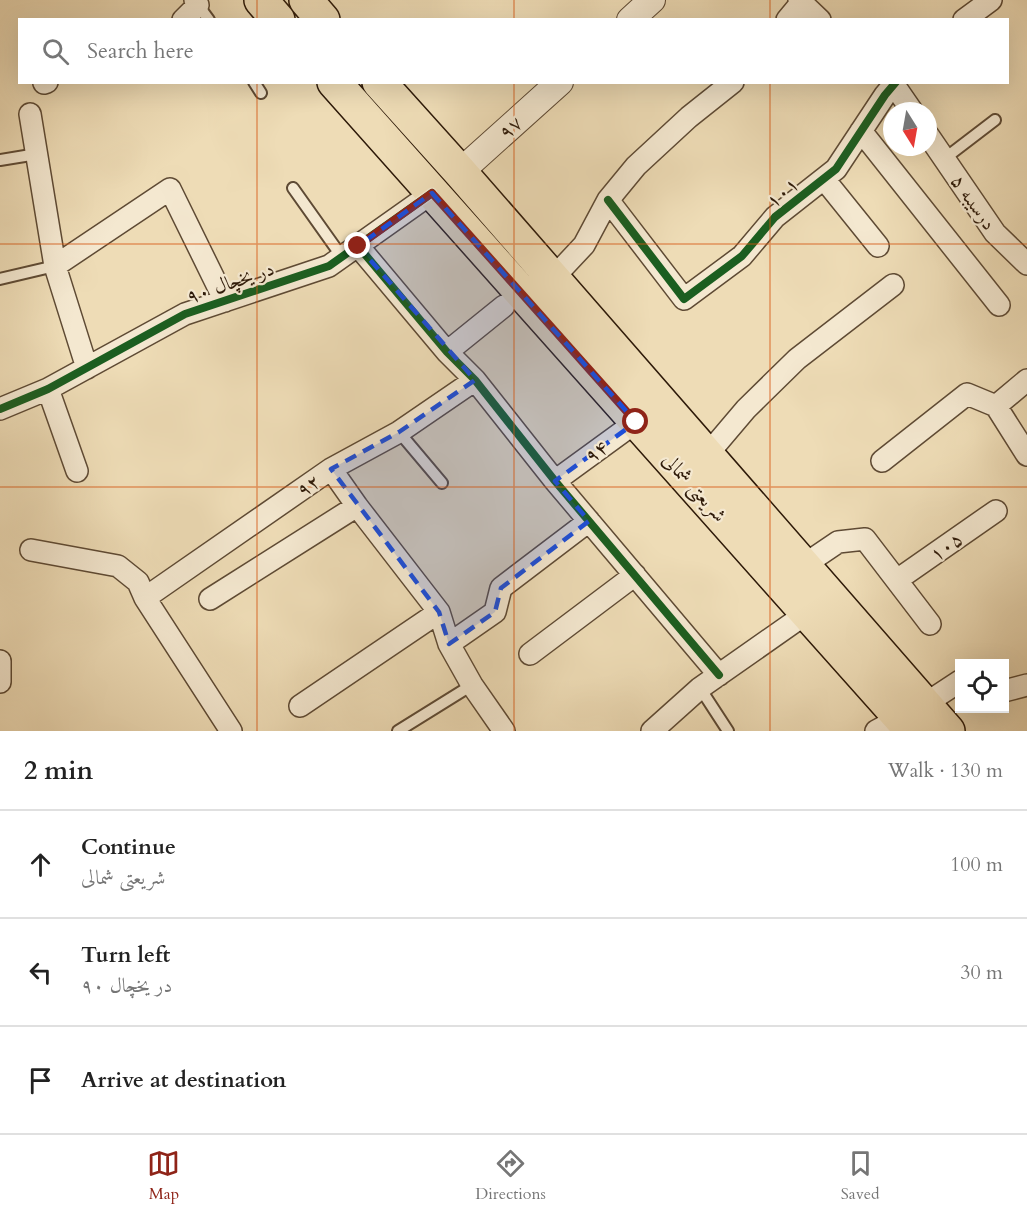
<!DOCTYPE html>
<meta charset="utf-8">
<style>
body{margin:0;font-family:Cardo,Amiri,serif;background:#f6f6f6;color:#222}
.controls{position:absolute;right:18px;bottom:18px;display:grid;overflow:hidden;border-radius:0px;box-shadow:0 6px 24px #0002}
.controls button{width:54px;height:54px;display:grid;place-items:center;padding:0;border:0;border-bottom:2px solid #e0e0e0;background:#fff;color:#222;font:30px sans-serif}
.compass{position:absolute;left:883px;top:102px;width:54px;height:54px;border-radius:50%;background:#fff;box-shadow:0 6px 24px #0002;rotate:169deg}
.stop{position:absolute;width:18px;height:18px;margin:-14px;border:4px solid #8f2418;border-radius:50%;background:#fff}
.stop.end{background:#8f2418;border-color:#fff;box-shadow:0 2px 6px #0008}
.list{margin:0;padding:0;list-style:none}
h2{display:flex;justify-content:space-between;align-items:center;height:78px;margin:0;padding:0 24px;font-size:26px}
h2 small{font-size:20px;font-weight:400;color:#767676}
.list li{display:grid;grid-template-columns:39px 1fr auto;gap:18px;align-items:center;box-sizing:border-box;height:108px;padding:0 24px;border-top:2px solid #e0e0e0}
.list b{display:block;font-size:22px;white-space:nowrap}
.list p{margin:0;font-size:20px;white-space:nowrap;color:#767676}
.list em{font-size:20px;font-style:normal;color:#767676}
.icon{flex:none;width:33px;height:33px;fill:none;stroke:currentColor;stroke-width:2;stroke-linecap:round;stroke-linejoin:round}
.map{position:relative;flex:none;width:1027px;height:731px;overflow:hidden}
.search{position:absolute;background:#fff;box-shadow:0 6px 24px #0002;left:18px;right:18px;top:18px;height:66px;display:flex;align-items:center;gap:15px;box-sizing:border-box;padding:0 21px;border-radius:0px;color:#767676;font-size:22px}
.sheet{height:402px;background:#fff}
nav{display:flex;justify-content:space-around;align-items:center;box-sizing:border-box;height:84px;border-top:2px solid #e0e0e0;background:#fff;font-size:16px;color:#767676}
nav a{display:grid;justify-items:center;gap:3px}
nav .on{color:#8f2418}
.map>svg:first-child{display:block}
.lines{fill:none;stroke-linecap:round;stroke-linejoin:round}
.service-casing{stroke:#5e4a34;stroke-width:14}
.minor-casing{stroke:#5e4a34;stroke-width:24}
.tertiary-casing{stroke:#5e4a34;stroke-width:28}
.primary-casing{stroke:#2e1a09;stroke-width:36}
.service{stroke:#f4e8d0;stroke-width:10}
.minor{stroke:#f4e8d0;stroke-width:21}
.tertiary{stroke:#f4e8d0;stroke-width:26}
.primary{stroke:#eedcb6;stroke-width:33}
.cycleway-casing{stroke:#f4e8d0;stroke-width:11}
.cycleway{stroke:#1b5e20;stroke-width:8}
.route{stroke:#8f2418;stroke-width:8}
.marked{fill:#1d4ed8;fill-opacity:0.2;stroke:#1d4ed8;stroke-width:4.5;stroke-dasharray:12 8;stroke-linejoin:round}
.grid{fill:none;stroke:#d5530c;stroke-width:1.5;stroke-opacity:0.55}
.labels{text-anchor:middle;stroke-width:4.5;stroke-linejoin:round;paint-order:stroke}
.street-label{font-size:20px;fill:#2e1a09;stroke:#f4e8d0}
</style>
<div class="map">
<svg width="1027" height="731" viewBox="0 0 1027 731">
<rect width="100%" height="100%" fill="#eedcb6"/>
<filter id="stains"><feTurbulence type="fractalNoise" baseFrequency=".00333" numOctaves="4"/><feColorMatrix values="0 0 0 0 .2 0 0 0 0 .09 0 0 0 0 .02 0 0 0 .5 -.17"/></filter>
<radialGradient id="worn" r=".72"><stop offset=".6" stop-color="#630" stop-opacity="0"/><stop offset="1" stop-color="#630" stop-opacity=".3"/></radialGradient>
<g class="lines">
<g class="service-casing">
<path id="service" d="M198,5L209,20
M254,82L261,93
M944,159L995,120
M0,160L37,154
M293,188L342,257
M0,279L55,266
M399,432L442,483
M700,688L728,731
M398,731L472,685"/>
</g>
<g class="minor-casing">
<path id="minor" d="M799,0L820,20
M183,20L198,5L195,0
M787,20L801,3
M964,20L991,0
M892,82L912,111
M44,83L47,82
M30,114L55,266L87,368
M861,131L999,305
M928,135L995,233L1027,264
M824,179L878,246
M608,200L684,299L742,256L775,217L836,169L885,95L896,82
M358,246L447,352L475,380L555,481L719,675
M55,266L170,189L225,301
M553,278L584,245L608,200L636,166L689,117L733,82
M447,352L504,306
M48,389L77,471
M996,406L1027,380
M0,409L48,389L185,314L329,266L432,193
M707,455L746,409L797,359L893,285
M882,461L967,394L996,406L1027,455
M331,469L357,506L439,612L449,644L472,685L504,731
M555,481L636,422
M31,550L118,566L138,582L145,598L231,731
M804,565L838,542L865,539L930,624
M897,580L996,511
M145,598L331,469L399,432L475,380
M210,599L357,506
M449,644L495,612L501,588L589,521
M530,654L635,575
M0,661V682
M1004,691L1027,685
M925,704L960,681
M300,706L439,612
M652,731L700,688L807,613
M876,731L900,718"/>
</g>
<g class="tertiary-casing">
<path id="tertiary" d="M630,20L652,0
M460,172L560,82"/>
</g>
<g class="primary-casing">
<path id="primary" d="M261,0L278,20
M306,0L323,20
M334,82L912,731
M379,82L460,172L948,731"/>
</g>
<use href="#service" class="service"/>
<use href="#minor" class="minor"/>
<use href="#tertiary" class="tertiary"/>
<use href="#primary" class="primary"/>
<g class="cycleway-casing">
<path id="cycleway" d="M608,200L684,299L742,256L775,217L836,169L885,95L896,82
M358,246L447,352L475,380L555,481L719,675
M0,409L48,389L185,314L329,266L432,193"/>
</g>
<use href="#cycleway" class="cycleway"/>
</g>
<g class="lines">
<path class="route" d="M358,246L432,193L636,422"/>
</g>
<path class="marked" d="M432,193L636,422L555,481L589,521L501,588L495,612L449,644L439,612L331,469L399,432L475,380L358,246Z"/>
<path class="grid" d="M257,0V20M514,0V20M770,0V20M257,82V731M514,82V731M770,82V731M0,244H1027M0,487H1027"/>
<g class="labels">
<g class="street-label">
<text transform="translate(510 127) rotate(-42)" y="7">۹۷</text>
<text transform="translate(782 192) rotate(-40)" y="7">۱۰۱</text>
<text transform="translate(974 202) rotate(55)" y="7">درسیبه ۵</text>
<text transform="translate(230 282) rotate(-19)" y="7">در یخچال ۹۰</text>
<text transform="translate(596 451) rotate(-36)" y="7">۹۴</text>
<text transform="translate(308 485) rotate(-35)" y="7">۹۲</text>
<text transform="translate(695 487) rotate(48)" y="7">شریعتی شمالی</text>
<text transform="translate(946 546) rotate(-35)" y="7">۱۰۵</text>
</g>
</g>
<rect width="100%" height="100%" filter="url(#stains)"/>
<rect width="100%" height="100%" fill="url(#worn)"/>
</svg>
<div class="controls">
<button><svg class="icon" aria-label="locate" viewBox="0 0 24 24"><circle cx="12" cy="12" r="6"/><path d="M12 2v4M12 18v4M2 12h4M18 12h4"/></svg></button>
</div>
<svg class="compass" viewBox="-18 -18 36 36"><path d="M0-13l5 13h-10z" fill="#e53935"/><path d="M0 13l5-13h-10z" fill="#767676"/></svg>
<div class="stop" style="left:636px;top:422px"></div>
<div class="stop end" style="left:358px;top:246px"></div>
<div class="search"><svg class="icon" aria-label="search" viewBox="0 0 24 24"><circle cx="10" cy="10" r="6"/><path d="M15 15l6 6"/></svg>Search here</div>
</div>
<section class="sheet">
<h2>2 min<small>Walk · 130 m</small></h2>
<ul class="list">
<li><svg class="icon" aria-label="ahead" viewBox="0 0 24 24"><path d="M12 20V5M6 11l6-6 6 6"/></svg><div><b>Continue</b><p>شریعتی شمالی</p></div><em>100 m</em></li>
<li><svg class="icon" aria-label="left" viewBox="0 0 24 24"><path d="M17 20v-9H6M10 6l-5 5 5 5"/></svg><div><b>Turn left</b><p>در یخچال ۹۰</p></div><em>30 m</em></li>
<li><svg class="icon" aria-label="arrive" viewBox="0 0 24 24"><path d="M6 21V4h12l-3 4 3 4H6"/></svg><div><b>Arrive at destination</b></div></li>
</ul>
</section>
<nav>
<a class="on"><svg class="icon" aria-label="map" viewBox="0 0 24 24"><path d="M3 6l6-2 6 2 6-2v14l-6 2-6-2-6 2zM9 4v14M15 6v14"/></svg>Map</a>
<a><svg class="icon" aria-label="directions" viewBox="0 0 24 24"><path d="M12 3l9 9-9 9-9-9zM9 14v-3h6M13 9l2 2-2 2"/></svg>Directions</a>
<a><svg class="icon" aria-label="saved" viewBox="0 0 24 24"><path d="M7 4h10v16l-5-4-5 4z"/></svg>Saved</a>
</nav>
